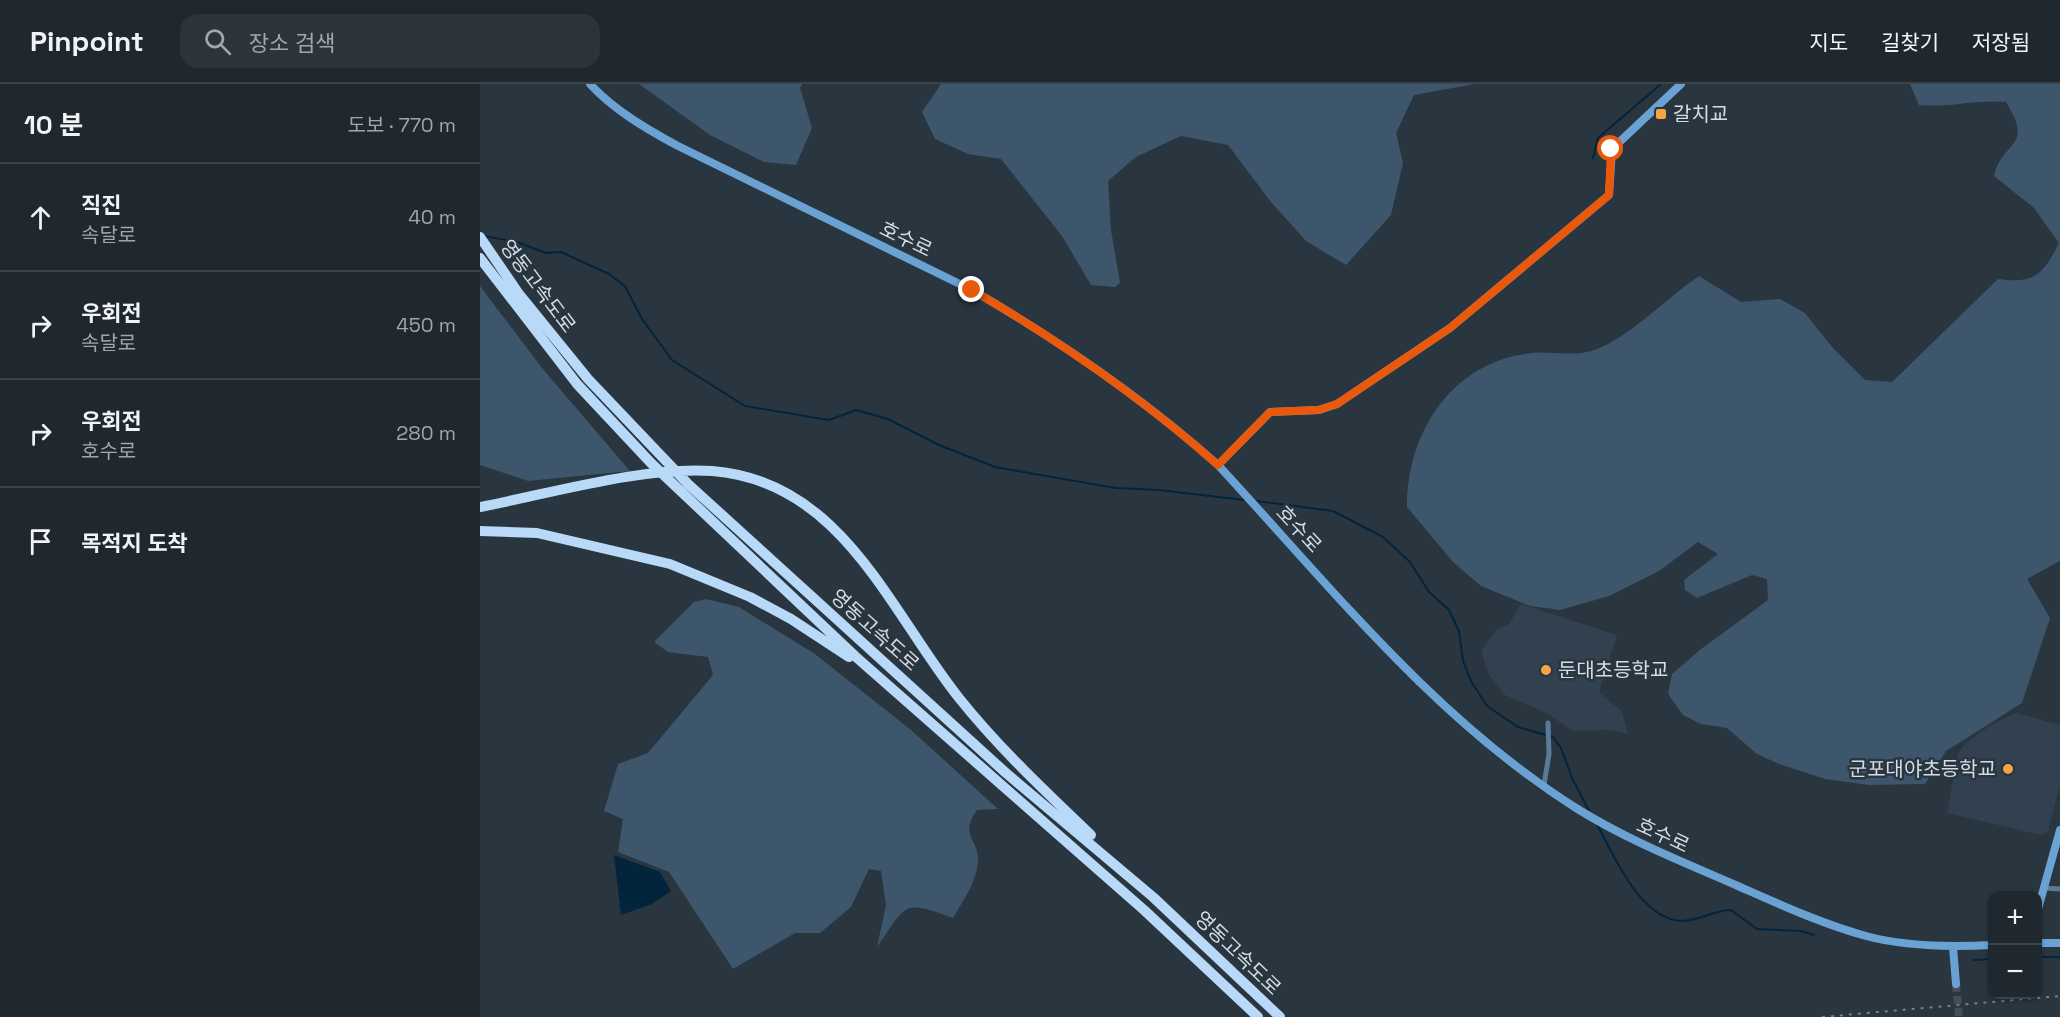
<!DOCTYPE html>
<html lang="ko">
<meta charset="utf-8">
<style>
body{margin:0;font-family:"Space Grotesk","Noto Sans KR",sans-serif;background:#2c343b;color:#f1f3f6}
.controls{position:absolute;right:18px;bottom:18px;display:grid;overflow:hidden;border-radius:12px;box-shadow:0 2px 4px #0004}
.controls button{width:54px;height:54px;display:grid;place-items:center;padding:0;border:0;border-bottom:2px solid #3c444b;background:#1f282f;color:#f1f3f6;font:30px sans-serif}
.stop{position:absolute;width:18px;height:18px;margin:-14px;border:4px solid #ea580c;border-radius:50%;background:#fff}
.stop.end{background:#ea580c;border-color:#fff;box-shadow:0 2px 6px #0008}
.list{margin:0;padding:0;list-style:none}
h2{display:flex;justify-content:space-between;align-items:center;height:78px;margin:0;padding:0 24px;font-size:26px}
h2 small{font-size:20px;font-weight:400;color:#a1a6aa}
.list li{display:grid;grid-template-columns:39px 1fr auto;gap:18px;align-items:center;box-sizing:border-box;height:108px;padding:0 24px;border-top:2px solid #3c444b}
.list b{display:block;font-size:22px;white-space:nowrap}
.list p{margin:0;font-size:20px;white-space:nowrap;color:#a1a6aa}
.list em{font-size:20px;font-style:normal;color:#a1a6aa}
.icon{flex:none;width:33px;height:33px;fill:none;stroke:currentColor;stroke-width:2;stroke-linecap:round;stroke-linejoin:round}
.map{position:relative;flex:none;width:1580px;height:933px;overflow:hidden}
header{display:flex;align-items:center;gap:36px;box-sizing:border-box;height:84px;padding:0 30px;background:#1f282f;border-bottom:2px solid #3c444b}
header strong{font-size:28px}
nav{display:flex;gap:33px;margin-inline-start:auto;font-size:21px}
.search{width:420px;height:54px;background:#2c343b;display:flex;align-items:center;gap:15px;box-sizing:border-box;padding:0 21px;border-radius:18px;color:#a1a6aa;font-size:22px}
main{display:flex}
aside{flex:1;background:#1f282f}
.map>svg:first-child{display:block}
.built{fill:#31414f}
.green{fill:#3e566c}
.water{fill:#02243d}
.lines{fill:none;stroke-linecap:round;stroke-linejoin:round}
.stream{stroke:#02243d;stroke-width:2}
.secondary-tunnel{stroke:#434e58;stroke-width:8;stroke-dasharray:8 4;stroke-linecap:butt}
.street{stroke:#587b99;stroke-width:5}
.secondary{stroke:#6aa3d3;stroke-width:8}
.highway{stroke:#b8d9f7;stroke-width:10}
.rail{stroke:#778089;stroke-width:2;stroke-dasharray:3 6;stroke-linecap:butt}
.route{stroke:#ea580c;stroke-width:8}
.poi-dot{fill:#f6a247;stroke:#29353f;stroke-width:2}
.labels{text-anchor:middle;stroke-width:5;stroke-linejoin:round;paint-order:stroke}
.poi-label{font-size:20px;fill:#d5dce3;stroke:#29353f;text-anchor:start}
.street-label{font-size:20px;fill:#d5dce3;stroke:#29353f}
</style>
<header>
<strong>Pinpoint</strong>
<div class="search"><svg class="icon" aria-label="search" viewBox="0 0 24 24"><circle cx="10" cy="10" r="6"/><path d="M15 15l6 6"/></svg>장소 검색</div>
<nav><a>지도</a><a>길찾기</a><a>저장됨</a></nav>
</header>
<main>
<aside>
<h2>10 분<small>도보 · 770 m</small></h2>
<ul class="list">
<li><svg class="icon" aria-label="ahead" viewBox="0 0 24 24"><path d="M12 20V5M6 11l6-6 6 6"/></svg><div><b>직진</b><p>속달로</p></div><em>40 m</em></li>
<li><svg class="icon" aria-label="right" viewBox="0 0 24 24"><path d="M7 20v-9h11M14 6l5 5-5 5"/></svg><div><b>우회전</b><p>속달로</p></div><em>450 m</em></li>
<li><svg class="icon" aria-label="right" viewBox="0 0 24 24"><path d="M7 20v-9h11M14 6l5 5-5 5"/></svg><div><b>우회전</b><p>호수로</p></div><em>280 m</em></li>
<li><svg class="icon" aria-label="arrive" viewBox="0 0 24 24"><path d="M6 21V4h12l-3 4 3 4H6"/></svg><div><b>목적지 도착</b></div></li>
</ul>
</aside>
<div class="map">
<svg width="1580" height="933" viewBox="0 0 1580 933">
<rect width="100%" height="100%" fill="#29353f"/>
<path class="built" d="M1041,520L1137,551L1119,608L1142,628L1148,650L1129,646L1093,647L1066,629L1025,611L1009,591L1001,567L1018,544L1029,540Z
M1536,629L1580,641V702L1568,747L1562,751L1467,729L1478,669L1486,659L1511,641Z"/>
<path class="green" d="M159,0H322L320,4L332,44L316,81L284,78L230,51Z
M461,0H995L934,11L916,49L923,79L911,131L866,181L826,157L791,118L748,61L701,52L656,73L628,97L631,146L640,199L635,203L611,201L582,152L521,75L488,70L455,55L442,28Z
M1430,0H1580V477L1547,495L1570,534L1542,619L1466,667L1445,700L1389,701L1345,695L1299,680L1277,670L1247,644L1221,640L1203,631L1188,610L1192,590L1221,565L1288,516L1287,495L1272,491L1217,514L1205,506L1204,496L1238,470L1218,458L1179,487L1129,512L1080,526L1050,522L1001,502L973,478L927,423C927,348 972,277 1052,269C1069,267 1089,272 1107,268C1142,261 1187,213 1219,192L1261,218L1300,215L1325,229L1353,264L1385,296L1412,298L1518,195C1554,200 1563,191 1579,159L1554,124L1514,92C1522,56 1555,65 1526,18C1497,15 1469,24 1439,21Z
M0,202L62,284L150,387L48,397L0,381Z
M226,515L259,523L335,570L431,646L518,725L497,726C478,752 500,756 498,778C496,799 483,817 473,834C422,815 427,820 397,863L406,821L401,787L389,785L371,823L340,849H315L253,885L189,788L138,768L143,735L124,727L138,680L168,669L233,591L228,573L188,568L174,558L214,518Z"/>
<path class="water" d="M134,771L180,788L191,807L172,820L141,831Z"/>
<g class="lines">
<path class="stream" d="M1113,74L1118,54L1181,0
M4,152L37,158L66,169L81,168L129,190L145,202L162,235L192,276L265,322L349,336L376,326L408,335L459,361L515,383L636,404L679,406L764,416
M776,417L853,427L903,453L930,478L949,508L969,526L979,547L983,577L991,597L1007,622L1038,643L1073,653L1081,664L1092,694L1109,727
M1117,740C1134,772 1160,835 1202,837C1218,837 1235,826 1251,826L1277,845L1321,847L1334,851
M1558,873H1580
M1494,876L1512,875"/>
<path class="secondary-tunnel" d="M1476,900L1479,933"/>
<path class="street" d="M1064,701L1069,670L1068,639
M1563,804L1580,805"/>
<path class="secondary" d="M110,0C134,26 165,44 196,61L492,206C578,256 663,314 738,381C850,502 955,635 1096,724C1147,756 1203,778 1258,802C1299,820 1342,840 1386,852C1426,863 1471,863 1512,861
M738,381L790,328L839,326L857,320L970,244L1129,111L1132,65L1201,0
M1558,825L1580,746
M1558,859H1580
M1473,863L1476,900"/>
<path class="highway" d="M0,153L39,210L108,295L208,400L526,689L673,813L800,933
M0,174L97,300L171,379L376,573L664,826L778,933
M0,423C68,410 165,382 232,387C362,397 409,526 479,614C519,664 565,707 611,751
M0,447L57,449L190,480L270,513L311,535L369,573"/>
<path class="rail" d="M1342,933L1580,912"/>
</g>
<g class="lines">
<path class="route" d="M492,206C578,256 663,315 738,381L790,328L838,326L857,320L970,244L1129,111L1131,65"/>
</g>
<g class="poi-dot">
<rect x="1175" y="24" width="12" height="12" rx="3"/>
<circle cx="1066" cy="586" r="6"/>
<circle cx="1528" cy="685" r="6"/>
</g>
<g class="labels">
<g class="poi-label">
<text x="1193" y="37">갈치교</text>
<text x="1078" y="593">둔대초등학교</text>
<text x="1516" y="692" text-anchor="end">군포대야초등학교</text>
</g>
<g class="street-label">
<text transform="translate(426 155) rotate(26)" y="7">호수로</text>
<text transform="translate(58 202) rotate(53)" y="7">영동고속도로</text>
<text transform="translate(819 445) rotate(47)" y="7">호수로</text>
<text transform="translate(395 546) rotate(42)" y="7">영동고속도로</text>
<text transform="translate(1183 751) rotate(25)" y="7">호수로</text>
<text transform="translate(758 869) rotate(44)" y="7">영동고속도로</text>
</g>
</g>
</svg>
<div class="controls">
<button>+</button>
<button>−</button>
</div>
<div class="stop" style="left:1131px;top:65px"></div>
<div class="stop end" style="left:492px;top:206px"></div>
</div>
</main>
